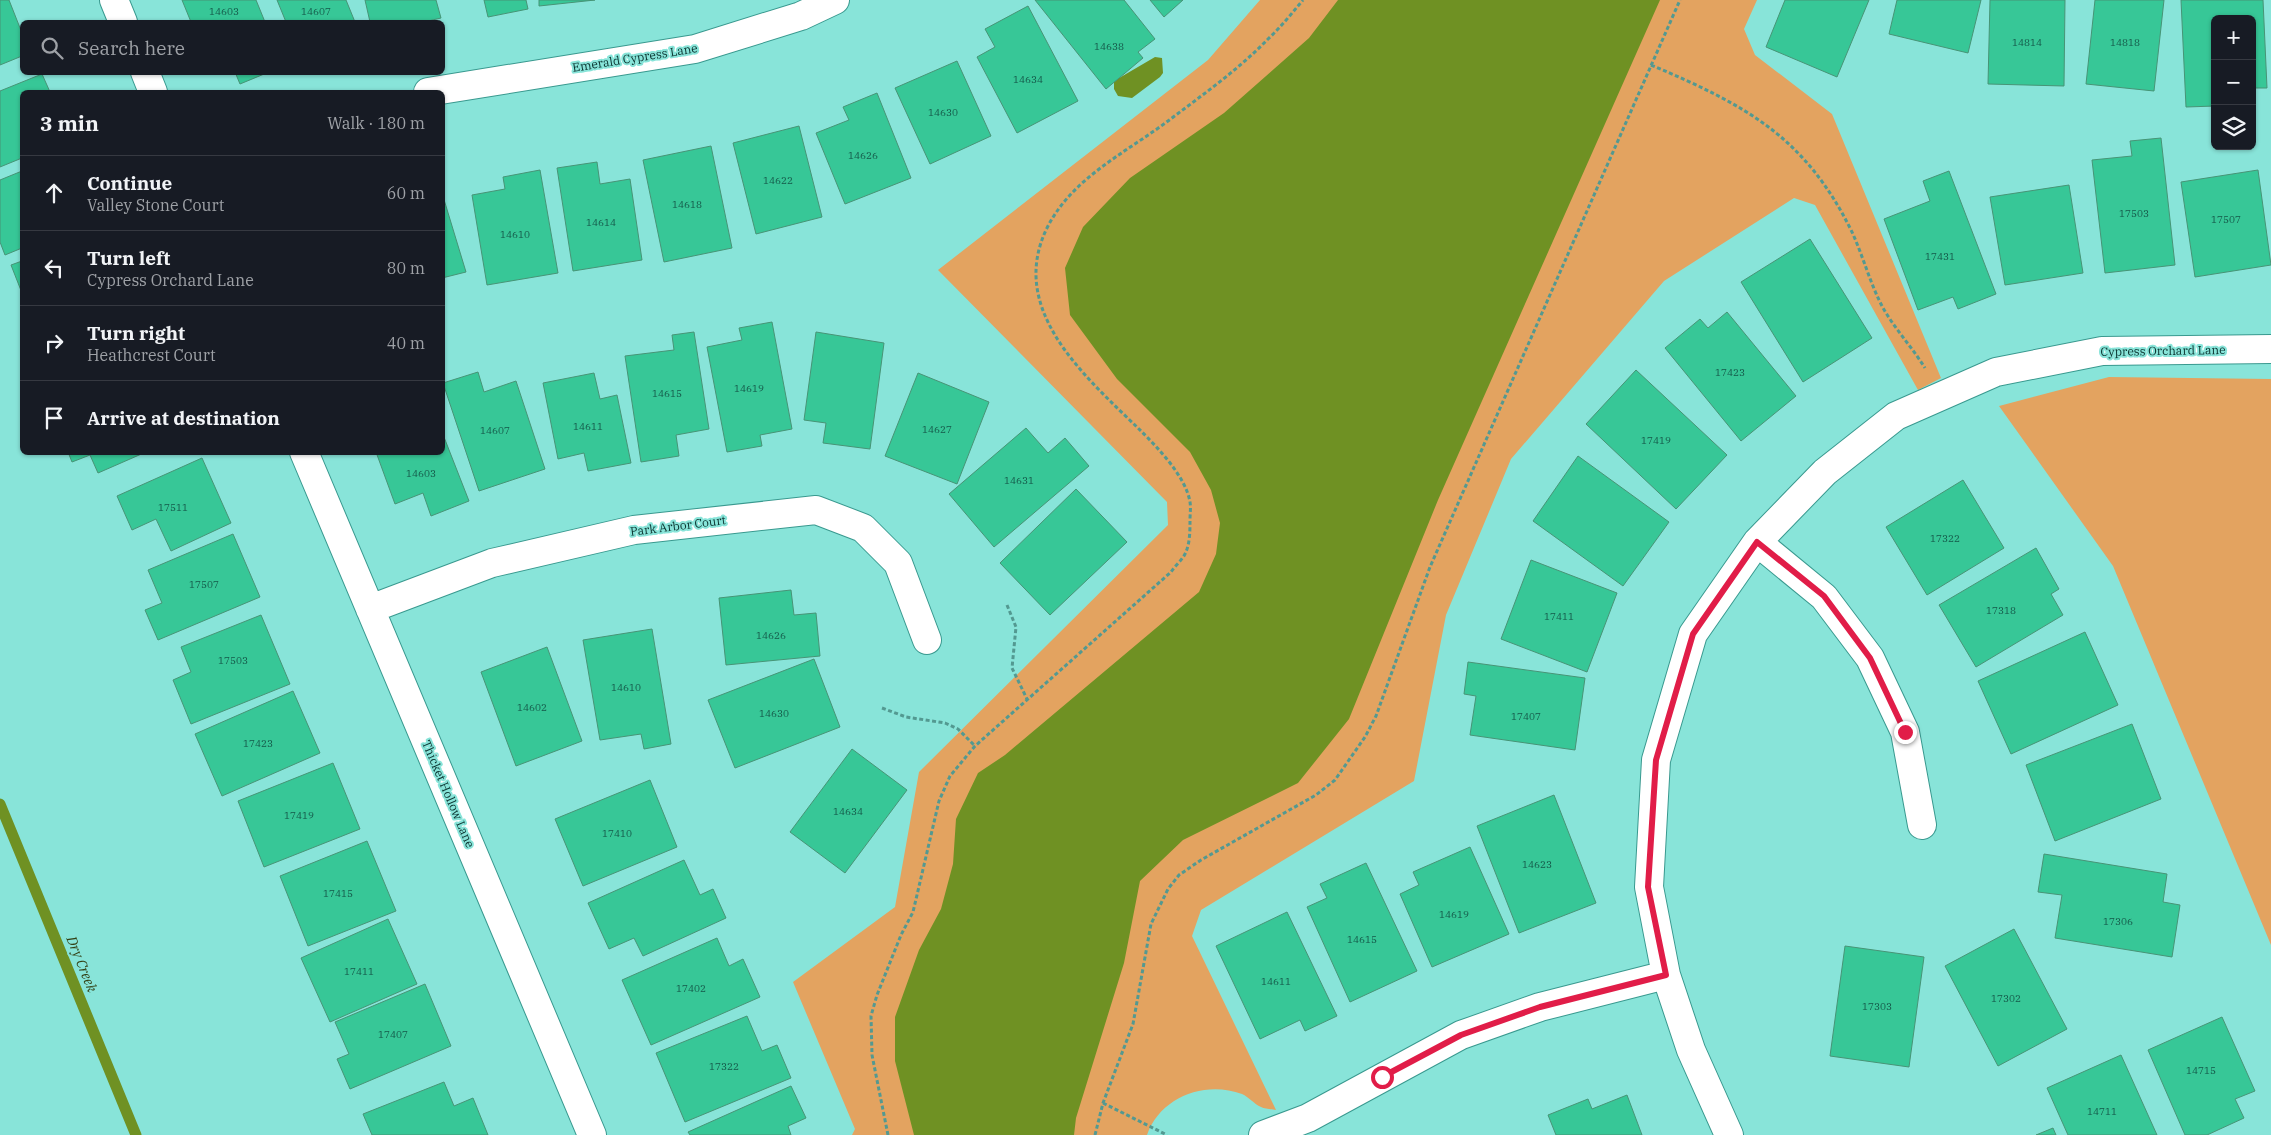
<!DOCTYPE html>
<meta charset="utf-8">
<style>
body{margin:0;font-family:"IBM Plex Serif",serif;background:#242831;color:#f1f3f6}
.controls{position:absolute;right:15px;top:15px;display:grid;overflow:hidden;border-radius:8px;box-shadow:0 1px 4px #0004}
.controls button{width:45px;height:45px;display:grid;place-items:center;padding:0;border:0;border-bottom:1px solid #363941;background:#171b24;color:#f1f3f6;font:25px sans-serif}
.stop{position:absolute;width:15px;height:15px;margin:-11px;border:4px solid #e11d48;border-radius:50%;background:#fff}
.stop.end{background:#e11d48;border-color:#fff;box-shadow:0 1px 5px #0008}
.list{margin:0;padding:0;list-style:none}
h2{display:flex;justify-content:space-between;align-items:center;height:65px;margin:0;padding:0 20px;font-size:21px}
h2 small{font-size:16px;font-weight:400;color:#9ea1a6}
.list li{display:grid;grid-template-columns:32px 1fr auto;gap:15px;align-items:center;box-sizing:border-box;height:75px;padding:0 20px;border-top:1px solid #363941}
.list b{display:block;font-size:19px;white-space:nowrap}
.list p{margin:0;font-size:16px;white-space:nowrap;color:#9ea1a6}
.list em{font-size:16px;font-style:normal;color:#9ea1a6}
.icon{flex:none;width:28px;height:28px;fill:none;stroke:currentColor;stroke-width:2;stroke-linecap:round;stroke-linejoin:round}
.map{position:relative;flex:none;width:2271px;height:1135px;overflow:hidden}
.search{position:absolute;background:#171b24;box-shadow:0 1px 4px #0004;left:20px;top:20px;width:425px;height:55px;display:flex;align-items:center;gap:12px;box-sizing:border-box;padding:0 18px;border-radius:8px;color:#9ea1a6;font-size:19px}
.panel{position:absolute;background:#171b24;box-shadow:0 1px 4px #0004;left:20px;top:90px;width:425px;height:365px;border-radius:8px}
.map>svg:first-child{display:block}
.green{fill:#e3a360}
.water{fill:#6f9123}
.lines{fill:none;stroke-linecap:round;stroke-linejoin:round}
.stream{stroke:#6f9123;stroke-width:11}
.building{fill:#37c797;stroke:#479476}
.minor-casing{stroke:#39998f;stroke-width:30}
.path{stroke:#539991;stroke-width:3;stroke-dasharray:4 2.5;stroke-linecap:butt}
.minor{stroke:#fff;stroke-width:28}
.route{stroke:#e11d48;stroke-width:6}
.labels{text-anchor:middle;stroke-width:4;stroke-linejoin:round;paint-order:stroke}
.number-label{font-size:10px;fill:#155849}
.street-label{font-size:12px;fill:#0a332f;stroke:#88e4d9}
.water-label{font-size:14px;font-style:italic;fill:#334217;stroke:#88e4d9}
</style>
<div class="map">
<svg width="2271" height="1135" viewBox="0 0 2271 1135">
<rect width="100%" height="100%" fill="#88e4d9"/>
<path class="green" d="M1260,0H1757L1744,29L1755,55L1832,114L1941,378L1918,390L1815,205L1794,198L1664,281L1511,459L1446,615L1414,781L1201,910L1192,936L1276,1110C1271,1109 1265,1109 1261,1107C1254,1104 1249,1097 1242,1094C1205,1080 1160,1097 1147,1135H852L855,1129L793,982L895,907L919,772L1168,525L1167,502L938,270L1208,60Z
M2109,377L2271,379V945L2113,566L1999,406Z"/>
<path class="water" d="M1338,0H1660L1438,500L1349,719L1298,783L1183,840L1140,881L1124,963L1076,1118L1074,1135H914L895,1061V1017L919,950L941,909L953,864L956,819L978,773L1005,755L1199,592L1216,554L1220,523L1211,490L1190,452L1117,379L1070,315L1065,268L1083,227L1130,178L1224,113L1309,38Z
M1155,57L1162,58L1163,73L1160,77L1132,98L1118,96L1114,89V81Z"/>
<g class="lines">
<path class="stream" d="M0,804L136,1135"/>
</g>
<path class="building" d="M0,0H9L22,33V56L0,65Z
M182,0H256L265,22H191Z
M277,0H346L355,22H286Z
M365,0H436L441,18L424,22H370Z
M484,0H526L528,9L488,17Z
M539,0H595L539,6Z
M1035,0H1124L1155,39L1138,52L1143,58L1106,89Z
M1150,0H1183L1164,17Z
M1785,0H1869L1837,77L1766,47Z
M1897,0H1981L1968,53L1889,34Z
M1990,0H2065L2064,86L1988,84Z
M2095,0H2164L2154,91L2086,84Z
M2181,0H2263L2267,88H2252V19H2215V106L2186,107Z
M1028,6L1078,101L1017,133L977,57L995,47L985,29Z
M957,61L991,136L930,164L895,88Z
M235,72H269L240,84Z
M42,74L50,92H22V158L0,167V91Z
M877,93L911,178L845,204L816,133L849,120L843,107Z
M799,126L822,217L756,234L733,143Z
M2161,138L2175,265L2105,273L2092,160L2132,156L2130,141Z
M711,146L732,248L664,262L643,160Z
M597,162L600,184L630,179L642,260L573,271L557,168Z
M540,170L558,273L487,285L472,195L505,189L503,177Z
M2258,170L2271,265L2195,277L2181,182Z
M22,171V248L5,255L0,242V180Z
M1949,171L1996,294L1958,309L1953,297L1918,310L1884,219L1930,201L1923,181Z
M2069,185L2083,273L2005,285L1990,197Z
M442,193L466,272L442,278Z
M1810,239L1872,338L1803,382L1741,282Z
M22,261V293L11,265Z
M1727,312L1796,396L1741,441L1665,348L1700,319L1708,328Z
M772,322L792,429L760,435L762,446L727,452L707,347L742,340L739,328Z
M694,332L709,429L676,435L679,456L641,462L625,356L674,350L672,335Z
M816,332L884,343L870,449L823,443L826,423L804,420Z
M1636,370L1727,455L1676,509L1586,424Z
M478,372L484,392L516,381L545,469L479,491L443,383Z
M594,373L600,399L617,395L631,463L588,471L584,453L558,459L543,383Z
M918,373L989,402L957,484L885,456Z
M1026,428L1048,453L1065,438L1089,466L994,547L949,494Z
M442,432L469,501L431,516L423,493L395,504L376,452H442Z
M68,452H146L98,473L90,455L72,462Z
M1578,456L1669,522L1623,586L1533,521Z
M202,458L231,523L171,551L156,519L132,530L117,496Z
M1963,480L2004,548L1927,595L1886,527Z
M1076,489L1127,542L1050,615L1000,563Z
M233,534L260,597L158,640L145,610L162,603L148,570Z
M2036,548L2059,589L2051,594L2063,615L1976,667L1939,605Z
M1531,560L1617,593L1587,672L1501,639Z
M791,590L794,615L816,613L820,656L726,665L719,598Z
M261,615L290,684L191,724L173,680L191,672L181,647Z
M652,629L671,744L644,749L641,734L600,740L583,640Z
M2085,632L2118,705L2011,754L1978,681Z
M547,647L582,741L516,766L481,672Z
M814,659L840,727L735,768L708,700Z
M1468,662L1585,678L1575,750L1470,735L1476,696L1464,694Z
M293,691L320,753L222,796L195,734Z
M2132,724L2161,799L2055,841L2026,765Z
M852,749L907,790L845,873L790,832Z
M333,763L360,829L264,867L238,801Z
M650,780L677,847L583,886L555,819Z
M1554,795L1596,903L1519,933L1477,826Z
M367,841L396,911L308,946L280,876Z
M1470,847L1509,934L1432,967L1400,894L1419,885L1413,872Z
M2044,854L2167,874L2163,902L2180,905L2172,957L2055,938L2062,895L2038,892Z
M684,860L700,895L713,889L726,918L643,956L634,938L609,949L588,903Z
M1366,863L1417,971L1350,1002L1307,907L1327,898L1320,884Z
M1287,912L1337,1016L1305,1031L1300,1020L1260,1039L1216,946Z
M388,919L417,984L330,1022L301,958Z
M2014,929L2067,1029L1998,1066L1945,966Z
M717,938L729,966L743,959L760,997L651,1045L622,980Z
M1845,946L1924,957L1909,1067L1830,1056Z
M425,984L451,1046L350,1089L337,1059L349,1054L335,1022Z
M747,1016L762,1051L777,1045L791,1078L685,1122L656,1053Z
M2222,1017L2255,1091L2235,1099L2244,1118L2207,1135H2185L2148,1050Z
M2121,1055L2157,1135H2068L2047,1088Z
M444,1082L454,1106L473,1098L488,1135H372L363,1114Z
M791,1086L806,1118L788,1126L791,1135H690L688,1132Z
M1627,1095L1642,1135H1556L1548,1115L1588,1099L1592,1109Z
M2053,1128L2056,1135H2036Z"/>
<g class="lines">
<g class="minor-casing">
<path id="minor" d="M114,0L123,22
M145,72L153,92
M428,92L695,49L801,16L835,0
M304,452L592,1135
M1757,542L1824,597L1870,658L1905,732L1922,825
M370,609L492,563L634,530L816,510L863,528L898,563L927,640
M1263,1135L1308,1118L1461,1035L1540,1007L1666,975
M1729,1135L1691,1050L1666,975L1649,887L1656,760L1693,634L1757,542L1825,472L1896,416L1996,372L2102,351L2271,349"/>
</g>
<path class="path" d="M1651,65C1745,105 1805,136 1852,232C1863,256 1870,283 1882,306C1894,328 1912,347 1925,368
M1007,605L1016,627L1012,668L1027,699
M882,708L906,717L945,723L958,729L975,746
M1103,1103L1167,1135
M888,1135L872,1055L871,1016L877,995L901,935L913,912L939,801L950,776L975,746L1171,572C1175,566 1182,560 1185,554C1190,544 1190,531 1190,520C1190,514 1191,508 1190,502C1186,477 1158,448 1141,431C1087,378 1005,310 1048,226C1074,176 1129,151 1172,118C1205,93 1239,69 1268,39C1281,27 1292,13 1303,0
M1095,1135L1103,1103L1133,1024L1151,924L1168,889L1179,875L1201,860L1316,795L1335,780L1365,737L1376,716L1430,567L1680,0"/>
<use href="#minor" class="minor"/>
</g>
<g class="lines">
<path class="route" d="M1382,1077L1461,1035L1540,1007L1666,975L1648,887L1656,760L1693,634L1757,542L1824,596L1870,658L1905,732"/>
</g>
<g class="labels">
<g class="number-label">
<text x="224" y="15">14603</text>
<text x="316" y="15">14607</text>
<text x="2027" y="46">14814</text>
<text x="2125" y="46">14818</text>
<text x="1109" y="50">14638</text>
<text x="1028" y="83">14634</text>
<text x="943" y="116">14630</text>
<text x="863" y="159">14626</text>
<text x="778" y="184">14622</text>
<text x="687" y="208">14618</text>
<text x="2134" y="217">17503</text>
<text x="2226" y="223">17507</text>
<text x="601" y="226">14614</text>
<text x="515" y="238">14610</text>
<text x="1940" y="260">17431</text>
<text x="1730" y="376">17423</text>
<text x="749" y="392">14619</text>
<text x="667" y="397">14615</text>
<text x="588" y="430">14611</text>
<text x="937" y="433">14627</text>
<text x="495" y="434">14607</text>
<text x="1656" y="444">17419</text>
<text x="421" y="477">14603</text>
<text x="1019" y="484">14631</text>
<text x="173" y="511">17511</text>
<text x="1945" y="542">17322</text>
<text x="204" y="588">17507</text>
<text x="2001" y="614">17318</text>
<text x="1559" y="620">17411</text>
<text x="771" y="639">14626</text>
<text x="233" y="664">17503</text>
<text x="626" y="691">14610</text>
<text x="532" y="711">14602</text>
<text x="774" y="717">14630</text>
<text x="1526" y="720">17407</text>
<text x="258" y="747">17423</text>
<text x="848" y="815">14634</text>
<text x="299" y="819">17419</text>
<text x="617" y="837">17410</text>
<text x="1537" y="868">14623</text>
<text x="338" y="897">17415</text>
<text x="1454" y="918">14619</text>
<text x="2118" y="925">17306</text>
<text x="1362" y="943">14615</text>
<text x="359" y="975">17411</text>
<text x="1276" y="985">14611</text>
<text x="691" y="992">17402</text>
<text x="2006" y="1002">17302</text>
<text x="1877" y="1010">17303</text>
<text x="393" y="1038">17407</text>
<text x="724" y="1070">17322</text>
<text x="2201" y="1074">14715</text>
<text x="2102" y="1115">14711</text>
</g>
<g class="street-label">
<text transform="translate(635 58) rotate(-9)" y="4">Emerald Cypress Lane</text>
<text transform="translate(2163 351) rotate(-1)" y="4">Cypress Orchard Lane</text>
<text transform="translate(678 526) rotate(-7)" y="4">Park Arbor Court</text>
<text transform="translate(448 794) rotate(67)" y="4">Thicket Hollow Lane</text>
</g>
<g class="water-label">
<text transform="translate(82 964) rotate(68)" y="5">Dry Creek</text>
</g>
</g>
</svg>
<div class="controls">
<button>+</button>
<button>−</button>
<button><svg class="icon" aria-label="layers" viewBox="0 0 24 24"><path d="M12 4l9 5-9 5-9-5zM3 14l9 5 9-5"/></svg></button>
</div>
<div class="stop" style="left:1382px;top:1077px"></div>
<div class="stop end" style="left:1905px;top:732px"></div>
<div class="search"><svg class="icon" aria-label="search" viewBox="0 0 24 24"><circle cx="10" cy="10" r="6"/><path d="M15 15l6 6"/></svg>Search here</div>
<section class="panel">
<h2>3 min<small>Walk · 180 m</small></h2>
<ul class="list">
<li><svg class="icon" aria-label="ahead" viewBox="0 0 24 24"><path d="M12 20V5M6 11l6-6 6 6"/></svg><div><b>Continue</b><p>Valley Stone Court</p></div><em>60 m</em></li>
<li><svg class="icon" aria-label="left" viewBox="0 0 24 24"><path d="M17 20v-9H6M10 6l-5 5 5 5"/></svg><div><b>Turn left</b><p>Cypress Orchard Lane</p></div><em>80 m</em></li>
<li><svg class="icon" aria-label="right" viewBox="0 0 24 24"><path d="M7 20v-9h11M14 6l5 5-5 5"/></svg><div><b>Turn right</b><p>Heathcrest Court</p></div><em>40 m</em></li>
<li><svg class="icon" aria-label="arrive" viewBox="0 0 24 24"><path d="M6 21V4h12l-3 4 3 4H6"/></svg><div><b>Arrive at destination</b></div></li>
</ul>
</section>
</div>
